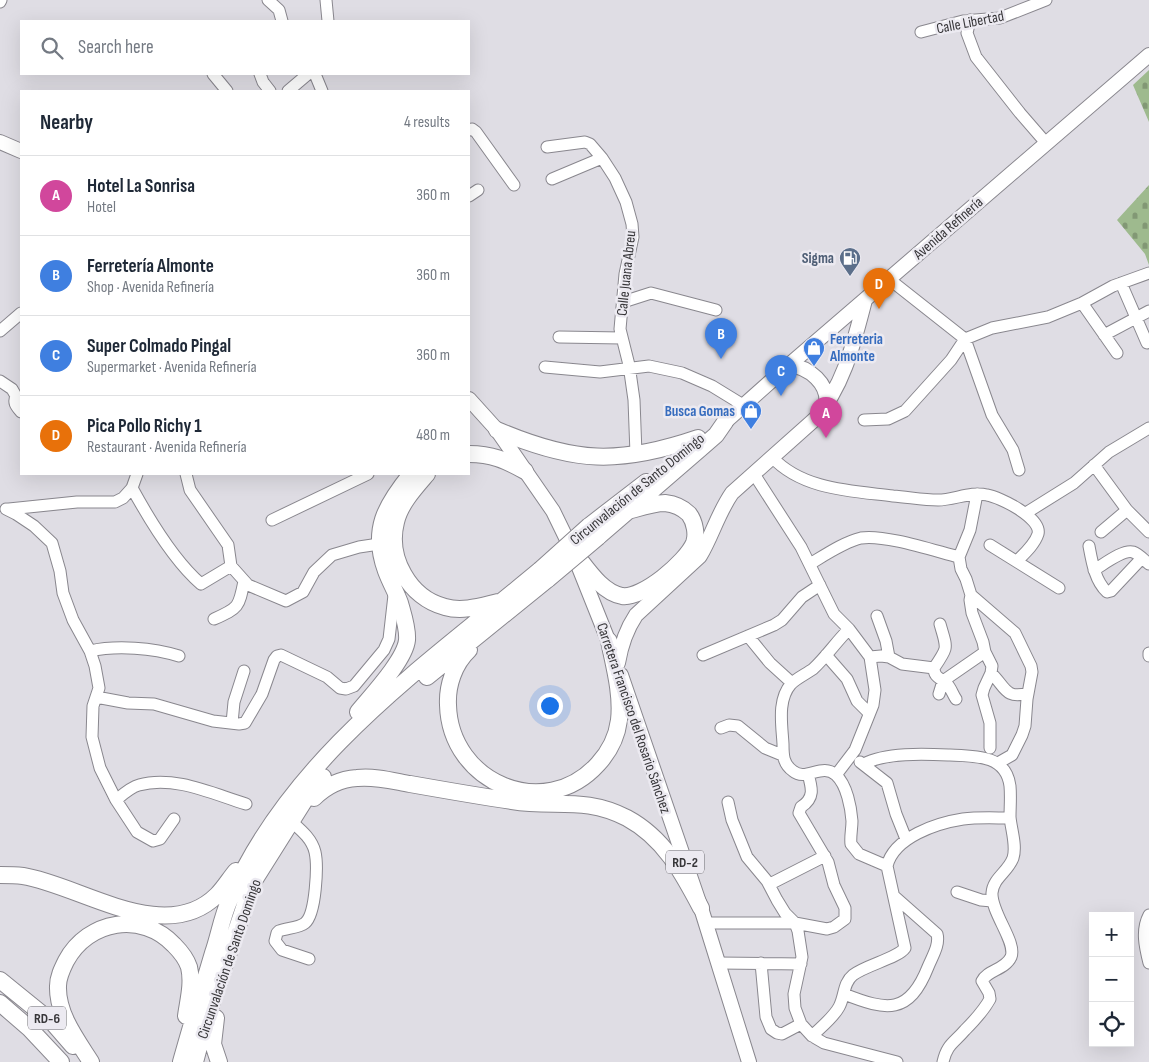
<!DOCTYPE html>
<meta charset="utf-8">
<style>
body{margin:0;font-family:"Sofia Sans Condensed",sans-serif;background:#f2f2f3;color:#1f2937}
.controls{position:absolute;right:15px;bottom:15px;display:grid;overflow:hidden;border-radius:0px;box-shadow:0 5px 20px #0002}
.controls button{width:45px;height:45px;display:grid;place-items:center;padding:0;border:0;border-bottom:1px solid #e0e1e3;background:#fff;color:#1f2937;font:25px sans-serif}
.you{position:absolute;left:549px;top:705px;width:18px;height:18px;margin:-12px;border:4px solid #fff;border-radius:50%;background:#1a73e8;box-shadow:0 0 0 8px #1a73e833}
.badge{display:grid;place-items:center;width:32px;height:32px;border-radius:50%;background:#9339a4;color:#fff;font-size:16px;font-weight:700}
.pin{position:absolute;translate:-50% -41px;filter:drop-shadow(0 1px 2px #0008)}
.pin::after{content:'';position:absolute;top:26px;width:18px;height:15px;background:inherit;clip-path:polygon(0 0,100% 0,50% 100%)}
.list{margin:0;padding:0;list-style:none}
h2{display:flex;justify-content:space-between;align-items:center;height:65px;margin:0;padding:0 20px;font-size:21px}
h2 small{font-size:16px;font-weight:400;color:#747a83}
.list li{display:grid;grid-template-columns:32px 1fr auto;gap:15px;align-items:center;box-sizing:border-box;height:80px;padding:0 20px;border-top:1px solid #e0e1e3}
.list b{display:block;font-size:19px;white-space:nowrap}
.list p{margin:0;font-size:16px;white-space:nowrap;color:#747a83}
.list em{font-size:16px;font-style:normal;color:#747a83}
.icon{flex:none;width:28px;height:28px;fill:none;stroke:currentColor;stroke-width:2;stroke-linecap:round;stroke-linejoin:round}
.map{position:relative;flex:none;width:1149px;height:1062px;overflow:hidden}
.search{position:absolute;background:#fff;box-shadow:0 5px 20px #0002;left:20px;top:20px;width:450px;height:55px;display:flex;align-items:center;gap:12px;box-sizing:border-box;padding:0 18px;border-radius:0px;color:#747a83;font-size:19px}
.panel{position:absolute;background:#fff;box-shadow:0 5px 20px #0002;left:20px;top:90px;width:450px;height:385px;border-radius:0px}
.map>svg:first-child{display:block}
.cemetery{fill:url(#cemetery-stones)}
.lines{fill:none;stroke-linecap:round;stroke-linejoin:round}
.minor-casing{stroke:#89878e;stroke-width:13}
.major-casing{stroke:#89878e;stroke-width:16}
.highway-casing{stroke:#89878e;stroke-width:18}
.minor{stroke:#fff;stroke-width:11}
.major{stroke:#fff;stroke-width:14}
.highway{stroke:#fff;stroke-width:16}
.highway-bridge-casing{stroke:#89878e;stroke-width:18;stroke-linecap:butt}
.highway-bridge{stroke:#fff;stroke-width:16}
.labels{text-anchor:middle;stroke-width:5;stroke-linejoin:round;paint-order:stroke}
.shield{fill:#eceaf1;stroke:#6d6c70;stroke-width:1}
.shield-label{font-size:14px;font-weight:bold;fill:#373639}
.street-label{font-size:15px;fill:#373639;stroke:#eceaf1}
.service-label{font-size:15px;font-weight:bold;fill:#4e5e75;stroke:#eceaf1;text-anchor:end}
.shop-label{font-size:15px;font-weight:bold;fill:#366cbe;stroke:#eceaf1;text-anchor:start}
</style>
<div class="map">
<svg width="1149" height="1062" viewBox="0 0 1149 1062">
<defs>
<pattern id="cemetery-stones" width="16" height="16" patternUnits="userSpaceOnUse" patternTransform="scale(1.25)"><rect width="16" height="16" fill="#9eba8e"/><path d="M2 7V4a2 2 0 0 1 4 0v3zM10 15v-3a2 2 0 0 1 4 0v3z" fill="#829875"/></pattern>
</defs>
<rect width="100%" height="100%" fill="#dfdde4"/>
<path class="cemetery" d="M1149,70V122L1133,85Z
M1149,185V265L1145,254L1117,220Z"/>
<g class="lines">
<g class="minor-casing">
<path id="minor" d="M268,0L279,10L282,21
M326,0L328,21
M0,2L1,0
M970,20L967,33L976,57L1020,113L1046,143
M921,32L963,21L1000,18L1046,0
M213,74L227,91
M260,74L263,82L270,91
M315,74L322,91
M288,91L308,74
M469,130L472,129L476,132L514,185
M547,147L585,142L590,144L602,158L615,178L626,202L632,224L633,237L625,274L620,329L629,365L634,400L636,454
M552,179L602,158
M469,196L478,190
M889,279L965,339L992,415L1013,450L1019,470
M1121,283L1147,343
M623,302L651,293L716,310
M1082,303L1117,353
M0,331L21,313
M1104,335L1149,311
M559,337L622,338
M545,367L600,372L649,366L682,373L712,386L743,405
M0,381L12,389L16,396C13,403 16,406 21,412
M864,420L888,419L905,411L951,360L965,339L992,328L1048,317L1082,303L1113,286L1149,273
M772,457C802,490 853,491 893,496C908,497 923,500 938,500C954,500 971,491 987,495C1000,497 1042,518 1038,534C1035,544 1024,554 1017,561
M1094,465L1127,510L1149,532
M754,474L801,547L834,614L849,629L870,657L875,690L873,705L855,750L836,775
M132,488C149,519 174,561 201,584L231,566L228,545L190,490L186,474
M977,494L970,530L959,557L961,569L966,579L971,595L1015,633L1031,666L1032,672L1027,699L1025,726L1022,735L1012,755L998,763
M6,509L16,514L34,526L52,543L60,571L63,593L73,620L90,651L95,666L99,688L93,706L92,737L100,768L116,800L137,832L153,841L160,839L174,819
M9,509L77,502H115L123,498L132,488L137,474
M1026,513L1074,483L1109,452L1149,428
M272,520L368,474
M1101,532L1127,510
M990,545L1059,588
M1089,546C1092,562 1095,581 1107,592L1111,591L1142,558
M810,564C825,555 844,542 861,538C884,534 935,551 959,557
M231,566L248,585L286,601L303,592L314,572L332,555L359,547L379,544
M1094,570C1103,565 1123,549 1133,552C1139,554 1145,561 1149,564
M971,595L970,600L972,613L983,642L985,652L992,666L991,673L984,688L982,695L990,723V748
M877,616L886,641L889,657
M214,619C239,608 239,607 244,581
M940,624C947,649 949,646 934,668C934,678 941,678 947,684C951,688 953,695 956,699
M849,629C836,642 826,657 813,669C806,674 797,678 791,684C777,700 782,725 783,744C783,755 783,764 793,771C806,782 822,762 836,775C847,785 851,808 852,821C852,829 850,837 851,844L859,854L887,866
M748,636L770,663L792,683
M90,651C117,645 153,648 179,656
M1149,653V656
M703,655L774,625L782,620L802,597L820,585
M826,655L847,679L857,701L869,713
M870,657L881,656L889,657L902,664L934,668
M991,673C1005,686 1005,700 1028,693
M939,694L943,681L985,652
M96,697L128,703L154,704L213,721L239,724L245,723L262,694L274,660L277,656L281,655L327,677L340,688L346,689L354,686L384,650L389,639L394,595
M232,723L234,702L244,671
M721,728L729,725L738,726L765,748L782,755
M860,762L887,783L896,814L906,839
M864,764C886,752 926,754 950,755C976,756 1006,755 1010,786C1011,797 1010,807 1010,817C1011,829 1017,846 1013,858C1008,872 993,878 992,893C991,913 1017,942 1011,957C1005,970 987,970 982,981L989,993L990,999C984,1010 974,1021 965,1030C954,1043 947,1044 943,1062
M116,800C122,795 131,787 139,785C174,775 213,794 246,804
M728,802L732,820L747,857L767,881L777,900L785,913L795,923L798,931L802,957L794,994L795,1008L801,1024L812,1036L824,1043L897,1062
M292,822C301,830 312,839 315,852C318,865 316,914 305,923C299,928 287,928 279,931L277,933L275,941L282,950L309,959
M770,884L825,856
M957,892L981,900L992,901
M1149,915C1141,930 1145,947 1149,963
M706,923H795L827,929L834,927L845,919V908L834,885L828,862L799,813L801,807C815,798 812,788 808,774
M718,963L801,964
M761,963L766,1017L771,1029L777,1033L782,1034L801,1024
M844,994C887,1011 909,1015 928,967C932,957 940,945 937,934L894,896
M812,1036C821,1027 833,1018 839,1007C845,996 843,983 853,975C866,965 898,958 905,948L887,866C894,837 937,823 963,819C978,817 995,818 1010,818"/>
</g>
<g class="major-casing">
<path id="major" d="M0,142L21,151
M789,365C809,367 830,384 826,406
M469,399L497,430L553,511L572,550L612,650
M725,422L789,365L1149,55
M618,663C621,645 626,630 636,615L700,556C712,536 718,513 732,493L815,419C844,386 854,342 865,300
M621,675L701,908L749,1062"/>
</g>
<g class="highway-casing">
<path id="highway" d="M497,430C574,463 619,465 698,438
M469,454C492,454 505,460 525,471
M427,474C415,488 400,504 396,522C387,557 409,598 445,607C463,612 481,606 498,602
M589,526L646,482
M598,537L700,449L716,435L725,422
M572,550C585,565 600,592 622,596C642,599 686,562 694,543C697,535 695,522 689,514C683,508 674,504 665,503C654,503 639,508 628,511
M469,650C454,664 447,686 448,705C450,783 545,823 598,764C609,752 617,736 619,720C622,694 614,666 609,641
M427,677L548,579
M358,712C371,696 405,660 407,640C408,628 403,614 400,603C396,592 390,582 386,571C371,530 385,506 411,474
M314,798C326,786 340,779 357,778C375,776 393,781 410,784C444,790 478,796 512,801C554,808 585,796 627,818C664,838 682,872 701,908
M0,875C8,875 15,875 23,876C80,885 165,947 217,895C224,888 230,878 236,871
M0,980L53,1023L73,1046
M0,1003L30,1029L61,1062
M216,1018L213,1044L219,1062
M91,1062C77,1040 57,1014 58,986C58,977 62,969 66,961C88,920 142,911 174,945C181,952 186,958 189,967C193,983 188,1001 186,1016
M181,1062C191,1026 202,990 213,953C219,936 222,916 230,899C291,757 425,666 540,570
M195,1062L207,1017L252,884L308,795L323,777"/>
</g>
<use href="#minor" class="minor"/>
<use href="#major" class="major"/>
<use href="#highway" class="highway"/>
<g class="highway-bridge-casing">
<path id="highway-bridge" d="M540,570L589,526
M548,579L598,537"/>
</g>
<use href="#highway-bridge" class="highway-bridge"/>
</g>
<defs>
<g id="fuel-pin" transform="scale(1.125)"><path d="M0 17L-7.5 6A9.5 9.5 0 1 1 7.5 6Z" fill="#5c6f8a" stroke="#eceaf1"/><path d="M-5.5-6h7V0h2V4h1.3V-2.5L3-4.5l.8-.8L6-3V5H2.5V1h-1V6h-7ZM-4.2-4.7v3.2H.2V-4.7Z" fill="#fff"/></g>
<g id="shop-pin" transform="scale(1.125)"><path d="M0 17L-7.5 6A9.5 9.5 0 1 1 7.5 6Z" fill="#3f7fe0" stroke="#eceaf1"/><path d="M-5-2.5h2.3a2.7 3.5 0 0 1 5.4 0H5L5.5 6h-11ZM-1.5-2.5h3a1.5 2.3 0 0 0-3 0Z" fill="#fff"/></g>
</defs>
<g fill-rule="evenodd">
<use href="#fuel-pin" x="850" y="258"/>
<use href="#shop-pin" x="814" y="348"/>
<use href="#shop-pin" x="751" y="411"/>
</g>
<g class="labels">
<g class="shield">
<rect x="666" y="850.5" width="38" height="23" rx="4"/>
<rect x="28" y="1006.5" width="38" height="23" rx="4"/>
</g>
<g class="shield-label">
<text x="685" y="867">RD-2</text>
<text x="47" y="1023">RD-6</text>
</g>
<g class="street-label">
<text transform="translate(970 22) rotate(-11)" y="5">Calle Libertad</text>
<text transform="translate(948 228) rotate(-41)" y="5">Avenida Refinería</text>
<text transform="translate(626 273) rotate(-84)" y="5">Calle Juana Abreu</text>
<text transform="translate(637 489) rotate(-39)" y="5">Circunvalación de Santo Domingo</text>
<text transform="translate(634 718) rotate(71)" y="5">Carretera Francisco del Rosario Sánchez</text>
<text transform="translate(229 959) rotate(-71)" y="5">Circunvalación de Santo Domingo</text>
</g>
<g class="service-label">
<text x="834" y="263">Sigma</text>
</g>
<g class="shop-label">
<text x="830" y="344">Ferreteria<tspan x="830" dy="17">Almonte</tspan></text>
<text x="735" y="416" text-anchor="end">Busca Gomas</text>
</g>
</g>
</svg>
<div class="controls">
<button>+</button>
<button>−</button>
<button><svg class="icon" aria-label="locate" viewBox="0 0 24 24"><circle cx="12" cy="12" r="6"/><path d="M12 2v4M12 18v4M2 12h4M18 12h4"/></svg></button>
</div>
<div class="you"></div>
<div class="pin badge" style="left:826px;top:438px;background:#d1479c">A</div>
<div class="pin badge" style="left:721px;top:359px;background:#3f7fe0">B</div>
<div class="pin badge" style="left:781px;top:396px;background:#3f7fe0">C</div>
<div class="pin badge" style="left:879px;top:309px;background:#e8710a">D</div>
<div class="search"><svg class="icon" aria-label="search" viewBox="0 0 24 24"><circle cx="10" cy="10" r="6"/><path d="M15 15l6 6"/></svg>Search here</div>
<section class="panel">
<h2>Nearby<small>4 results</small></h2>
<ul class="list">
<li><span class="badge" style="background:#d1479c">A</span><div><b>Hotel La Sonrisa</b><p>Hotel</p></div><em>360 m</em></li>
<li><span class="badge" style="background:#3f7fe0">B</span><div><b>Ferretería Almonte</b><p>Shop · Avenida Refinería</p></div><em>360 m</em></li>
<li><span class="badge" style="background:#3f7fe0">C</span><div><b>Super Colmado Pingal</b><p>Supermarket · Avenida Refinería</p></div><em>360 m</em></li>
<li><span class="badge" style="background:#e8710a">D</span><div><b>Pica Pollo Richy 1</b><p>Restaurant · Avenida Refinería</p></div><em>480 m</em></li>
</ul>
</section>
</div>
